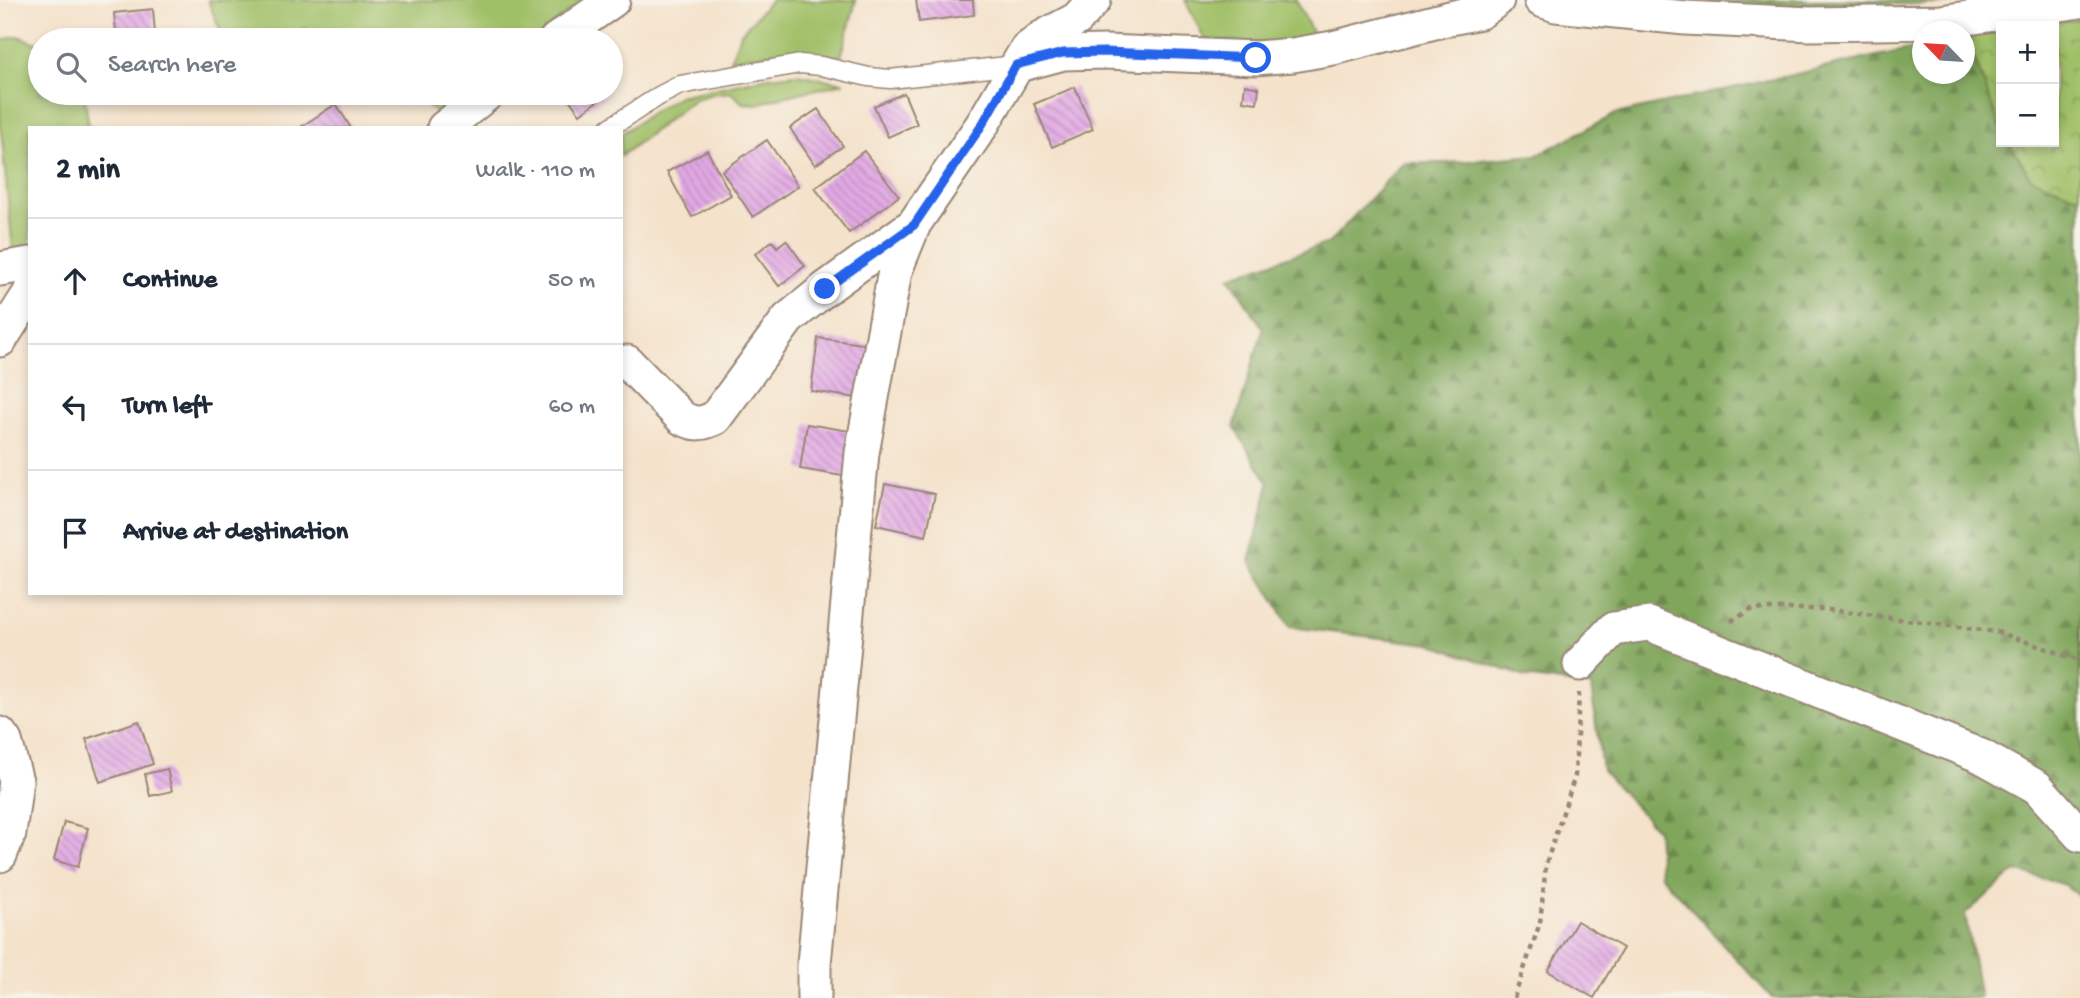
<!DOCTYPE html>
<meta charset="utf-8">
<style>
body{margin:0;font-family:"Gochi Hand",sans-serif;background:#f6f6f7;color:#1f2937}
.controls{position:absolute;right:21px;top:21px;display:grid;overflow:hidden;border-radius:0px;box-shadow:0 4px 10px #0003}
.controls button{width:63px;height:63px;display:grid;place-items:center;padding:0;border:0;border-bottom:2px solid #e0e1e3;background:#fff;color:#1f2937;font:35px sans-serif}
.compass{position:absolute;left:1912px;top:21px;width:63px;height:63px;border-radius:50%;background:#fff;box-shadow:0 4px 10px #0003;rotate:295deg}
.stop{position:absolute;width:21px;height:21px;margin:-16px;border:5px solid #2563eb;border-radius:50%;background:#fff}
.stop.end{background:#2563eb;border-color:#fff;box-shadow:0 2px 7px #0008}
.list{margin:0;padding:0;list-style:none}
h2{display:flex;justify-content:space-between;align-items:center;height:91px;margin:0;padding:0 28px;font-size:30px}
h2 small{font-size:23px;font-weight:400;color:#747a83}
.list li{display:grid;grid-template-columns:46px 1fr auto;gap:21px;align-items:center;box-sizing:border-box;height:126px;padding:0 28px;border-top:2px solid #e0e1e3}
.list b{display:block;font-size:26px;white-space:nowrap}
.list em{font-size:23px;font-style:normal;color:#747a83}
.icon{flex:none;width:38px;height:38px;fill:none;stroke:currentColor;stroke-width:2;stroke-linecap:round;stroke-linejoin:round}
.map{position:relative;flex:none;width:2080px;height:998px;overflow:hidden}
.search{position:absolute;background:#fff;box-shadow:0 4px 10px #0003;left:28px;top:28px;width:595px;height:77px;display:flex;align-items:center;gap:18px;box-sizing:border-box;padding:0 24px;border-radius:38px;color:#747a83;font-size:26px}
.panel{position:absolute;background:#fff;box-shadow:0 4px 10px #0003;left:28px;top:126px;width:595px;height:469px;border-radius:0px}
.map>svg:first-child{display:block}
.grass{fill:#a0c068;stroke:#6e7543;stroke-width:2}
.forest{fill:url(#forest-firs);stroke:#5e683d;stroke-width:2}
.park{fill:url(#park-crowns);stroke:#6e7543;stroke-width:2}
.building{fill:url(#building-back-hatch)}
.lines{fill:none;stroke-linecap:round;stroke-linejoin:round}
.lane-casing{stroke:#988674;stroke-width:21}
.street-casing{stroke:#988674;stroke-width:37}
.path{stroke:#988674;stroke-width:4.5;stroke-dasharray:5 5;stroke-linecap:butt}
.lane{stroke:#fff;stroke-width:18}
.street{stroke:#fff;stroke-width:33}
.route{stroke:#2563eb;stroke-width:9}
</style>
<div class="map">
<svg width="2080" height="998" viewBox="0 0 2080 998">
<defs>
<pattern id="forest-firs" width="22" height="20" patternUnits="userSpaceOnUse" patternTransform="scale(1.75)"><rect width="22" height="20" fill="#80a65c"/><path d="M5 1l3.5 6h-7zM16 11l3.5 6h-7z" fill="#6a874b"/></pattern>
<pattern id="park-crowns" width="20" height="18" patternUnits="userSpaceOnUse" patternTransform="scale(1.75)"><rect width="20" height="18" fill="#a0c068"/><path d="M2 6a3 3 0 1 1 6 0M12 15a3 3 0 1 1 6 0" fill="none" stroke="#849c55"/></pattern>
<pattern id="building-back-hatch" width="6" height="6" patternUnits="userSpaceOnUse" patternTransform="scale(1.75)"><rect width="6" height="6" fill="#e2a9e5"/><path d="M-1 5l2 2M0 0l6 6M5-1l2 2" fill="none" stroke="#b88ab9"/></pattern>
</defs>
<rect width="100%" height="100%" fill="#f7f3e8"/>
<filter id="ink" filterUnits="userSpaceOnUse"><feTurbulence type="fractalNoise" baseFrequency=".0143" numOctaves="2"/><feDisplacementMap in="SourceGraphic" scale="14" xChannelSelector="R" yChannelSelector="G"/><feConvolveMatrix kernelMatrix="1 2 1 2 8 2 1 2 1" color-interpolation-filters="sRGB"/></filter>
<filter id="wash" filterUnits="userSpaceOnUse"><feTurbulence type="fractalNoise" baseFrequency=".00686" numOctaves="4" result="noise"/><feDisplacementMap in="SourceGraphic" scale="28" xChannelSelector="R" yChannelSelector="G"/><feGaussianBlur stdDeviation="1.57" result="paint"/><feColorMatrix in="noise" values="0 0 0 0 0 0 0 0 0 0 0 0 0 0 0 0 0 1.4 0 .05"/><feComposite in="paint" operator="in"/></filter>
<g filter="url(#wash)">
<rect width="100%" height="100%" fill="#f4e2cb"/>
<path class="grass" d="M208,0H584L534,40H315L305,28L277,40H224Z
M771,0H856L841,57L780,52L730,60L741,33Z
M1185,0H1296L1315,38L1275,44L1205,40Z
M17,36L40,44V93H84L89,128H30V247L13,251L0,120V41Z
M797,74L844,83L777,98L758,104L743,103L730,92L713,94L695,99L621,156V134L655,110L679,96L768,77Z
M412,93H467L439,115Z"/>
<path class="forest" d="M1711,0H1973L1944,4L1712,6Z
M1965,36H1966L2001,129V142H2009L2031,178L2080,197V898L2066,885L2016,871L1965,914L1980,998H1772L1660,875L1657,830L1602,770L1591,686L1526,677L1430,644L1290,627L1250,561L1269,484L1234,427L1263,328L1229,277L1329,243L1403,163H1447L1537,155L1616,114L1922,46L1923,74H1965Z"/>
<path class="park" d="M2080,19V197L2031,178L2009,142H2054V26H2031Z
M2001,31V129L1966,36Z"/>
<g id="blocks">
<path class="building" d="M916,0H973L974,15L919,22Z
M153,9L155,34L117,39L114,13Z
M1245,85L1259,88L1257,103L1243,101Z
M1075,87L1093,129L1052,147L1034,104Z
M569,93H608L580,114L566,95Z
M904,93L917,124L888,137L874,106Z
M336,104L351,128H303L302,126Z
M818,109L843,146L815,165L790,128Z
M767,140L798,186L753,217L722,171Z
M707,150L731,195L692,217L667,172Z
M864,151L899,196L849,233L815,188Z
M786,240L805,266L779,286L755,254L772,241L777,247Z
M818,338L871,345L864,399L811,391Z
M807,424L856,432L849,477L800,469Z
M885,484L935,494L926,536L876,525Z
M139,721L153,764L100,782L86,739Z
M167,769L172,791L150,796L145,774Z
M64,822L88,828L78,867L54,860Z
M1577,921L1623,948L1594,998L1548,971Z"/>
</g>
</g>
<g filter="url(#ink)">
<use href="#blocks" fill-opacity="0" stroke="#988674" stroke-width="2"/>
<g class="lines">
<g class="lane-casing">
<path id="lane" d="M609,128L659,96L680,85L800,64L821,66L869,77L890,79L1016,65"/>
</g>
<g class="street-casing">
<path id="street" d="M1541,0L1556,5L1685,18L1810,24L1941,22L2080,1
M556,40L613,0
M1018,65L1063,53L1105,52L1256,58L1293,55L1333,48L1450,18L1480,12L1497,0
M444,128L488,93
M0,269L30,264
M0,340L30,293
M627,362L682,418C695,425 702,424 715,418L788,319L825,289L913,225
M1580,664L1613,629L1649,624L1981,756L2037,787L2080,835
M0,734L5,741L16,781L9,833L0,855
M814,998V964L862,453L895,271L914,224L982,125L1026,50L1043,37L1077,19L1094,0"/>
</g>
<path class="path" d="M1731,621L1752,609H1822L1997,632L2080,660
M1514,998L1540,923L1546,864L1575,776L1579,693"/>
<use href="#lane" class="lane"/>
<use href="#street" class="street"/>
</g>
</g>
<g class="lines" filter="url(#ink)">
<path class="route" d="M825,289L914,225L982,125L1016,65L1063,53L1105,52L1256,58"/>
</g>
</svg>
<div class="controls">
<button>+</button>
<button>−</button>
</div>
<svg class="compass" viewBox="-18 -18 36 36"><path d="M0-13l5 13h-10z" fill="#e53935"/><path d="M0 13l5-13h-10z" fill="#747a83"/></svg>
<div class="stop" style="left:1256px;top:58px"></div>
<div class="stop end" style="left:825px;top:289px"></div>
<div class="search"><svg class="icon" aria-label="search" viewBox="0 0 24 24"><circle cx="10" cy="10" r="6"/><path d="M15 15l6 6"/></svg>Search here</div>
<section class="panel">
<h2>2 min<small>Walk · 110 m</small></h2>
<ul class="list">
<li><svg class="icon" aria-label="ahead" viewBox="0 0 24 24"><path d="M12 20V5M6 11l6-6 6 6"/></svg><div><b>Continue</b></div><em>50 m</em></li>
<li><svg class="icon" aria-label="left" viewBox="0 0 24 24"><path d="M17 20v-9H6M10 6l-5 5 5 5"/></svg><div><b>Turn left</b></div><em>60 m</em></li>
<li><svg class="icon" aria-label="arrive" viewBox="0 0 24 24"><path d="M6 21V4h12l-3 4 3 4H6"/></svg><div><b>Arrive at destination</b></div></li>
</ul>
</section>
</div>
